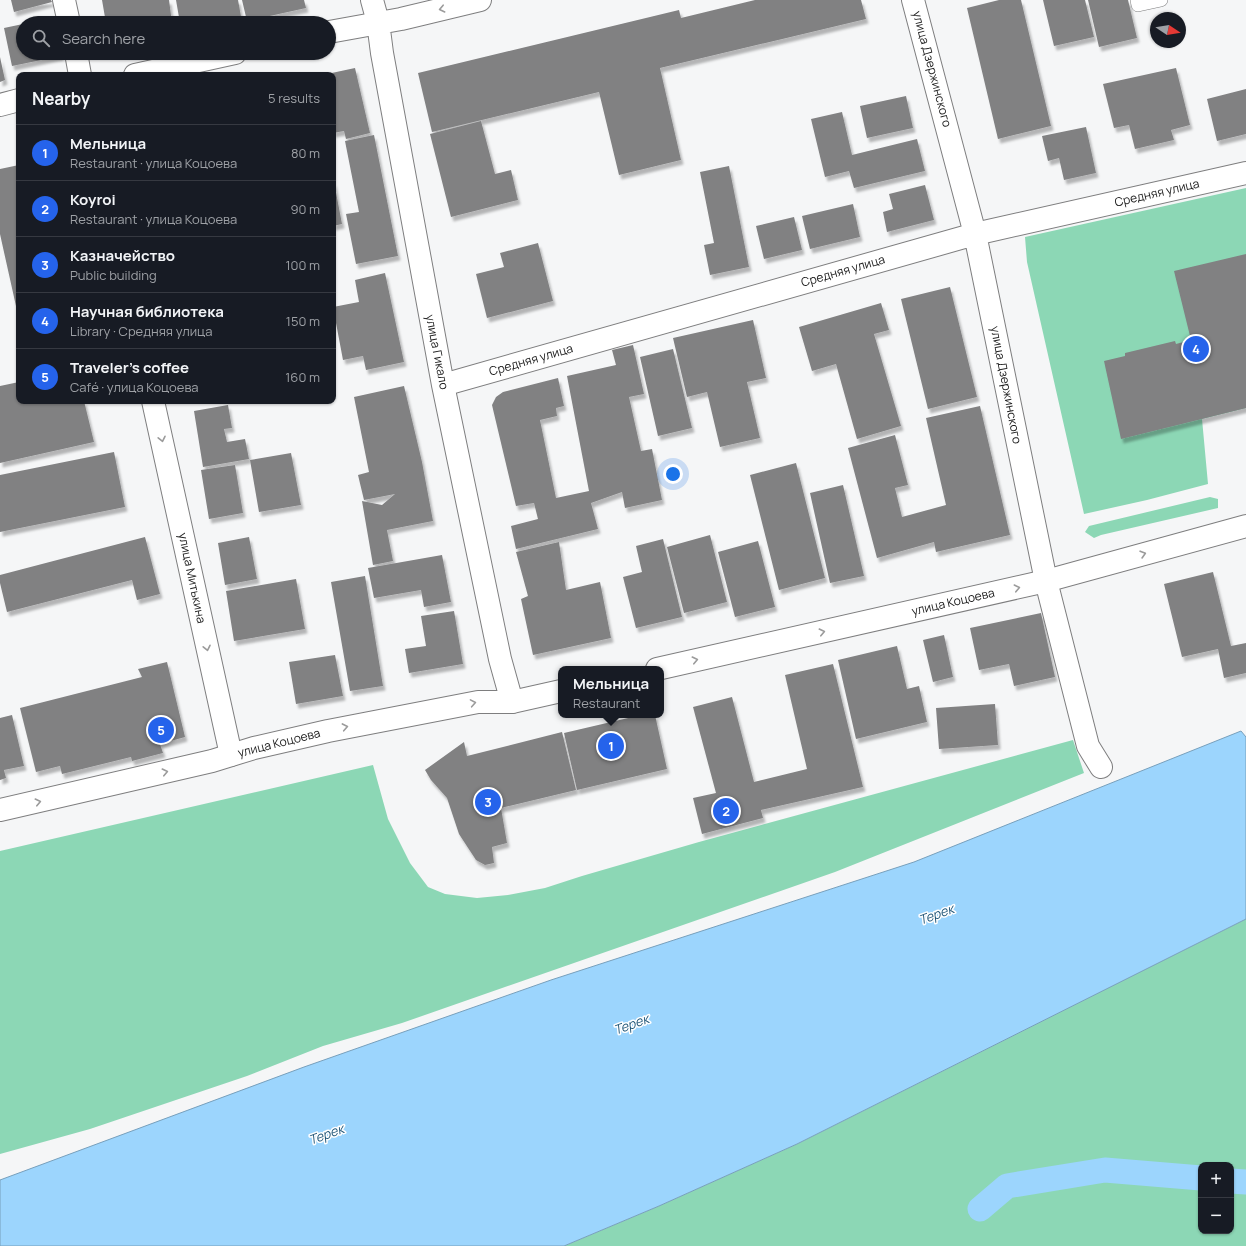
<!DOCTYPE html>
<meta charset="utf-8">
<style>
body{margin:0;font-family:Manrope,sans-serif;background:#242831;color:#f1f3f6}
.controls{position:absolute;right:12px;bottom:12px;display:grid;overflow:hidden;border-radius:8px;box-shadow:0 1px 3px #0004}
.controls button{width:36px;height:36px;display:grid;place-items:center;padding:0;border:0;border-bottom:1px solid #363941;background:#171b24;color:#f1f3f6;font:20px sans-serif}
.compass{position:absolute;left:1150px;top:12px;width:36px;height:36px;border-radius:50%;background:#171b24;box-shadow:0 1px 3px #0004;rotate:102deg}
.you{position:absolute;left:673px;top:474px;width:14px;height:14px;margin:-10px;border:3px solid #fff;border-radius:50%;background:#1a73e8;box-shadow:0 0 0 6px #1a73e833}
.badge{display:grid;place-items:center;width:26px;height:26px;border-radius:50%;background:#2563eb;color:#fff;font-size:13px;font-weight:700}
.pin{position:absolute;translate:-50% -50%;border:2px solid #fff;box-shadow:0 1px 4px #0006}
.popup{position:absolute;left:558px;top:666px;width:106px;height:52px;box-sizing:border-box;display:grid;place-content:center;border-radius:8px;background:#171b24;filter:drop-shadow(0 1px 3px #0005);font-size:13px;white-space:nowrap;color:#9ea1a6}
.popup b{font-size:15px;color:#f1f3f6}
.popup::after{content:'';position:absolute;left:50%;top:100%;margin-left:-8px;border:8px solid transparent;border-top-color:#171b24}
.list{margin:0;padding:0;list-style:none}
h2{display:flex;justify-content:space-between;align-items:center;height:52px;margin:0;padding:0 16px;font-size:17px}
h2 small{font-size:13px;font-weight:400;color:#9ea1a6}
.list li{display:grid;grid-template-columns:26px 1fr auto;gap:12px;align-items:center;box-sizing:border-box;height:56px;padding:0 16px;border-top:1px solid #363941}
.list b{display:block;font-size:15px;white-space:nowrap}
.list p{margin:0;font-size:13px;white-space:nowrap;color:#9ea1a6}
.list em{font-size:13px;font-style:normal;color:#9ea1a6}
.icon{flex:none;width:22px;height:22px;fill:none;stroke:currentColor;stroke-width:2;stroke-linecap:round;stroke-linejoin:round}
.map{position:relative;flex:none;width:1246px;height:1246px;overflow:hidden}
.search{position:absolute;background:#171b24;box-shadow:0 1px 3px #0004;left:16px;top:16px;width:320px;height:44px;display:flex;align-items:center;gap:10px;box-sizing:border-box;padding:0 14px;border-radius:22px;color:#9ea1a6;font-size:15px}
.panel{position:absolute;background:#171b24;box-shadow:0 1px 3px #0004;left:16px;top:72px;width:320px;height:332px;border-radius:8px}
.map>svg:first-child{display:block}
.green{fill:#8cd7b5;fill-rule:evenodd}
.water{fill:#9cd5fd;stroke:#779fbb}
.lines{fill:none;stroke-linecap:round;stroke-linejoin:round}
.canal{stroke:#9cd5fd;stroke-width:25}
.building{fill:#818182;filter:url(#shadow)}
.service-casing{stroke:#7e7e7f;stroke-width:14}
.minor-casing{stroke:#7e7e7f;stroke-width:24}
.tertiary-casing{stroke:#7e7e7f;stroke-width:24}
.service{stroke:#fff;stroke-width:13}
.minor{stroke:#fff;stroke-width:22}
.tertiary{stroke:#fff;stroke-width:22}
.oneway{stroke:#9b9b9b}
.labels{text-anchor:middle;stroke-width:3;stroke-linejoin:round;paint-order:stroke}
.street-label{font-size:12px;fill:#212121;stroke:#fff}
.water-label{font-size:13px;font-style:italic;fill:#1f5577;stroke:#fff}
</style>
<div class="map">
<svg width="1246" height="1246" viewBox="0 0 1246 1246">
<defs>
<filter id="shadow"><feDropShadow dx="2.5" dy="4.5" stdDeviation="1" flood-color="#0004"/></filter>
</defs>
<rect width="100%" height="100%" fill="#f5f6f7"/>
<path class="green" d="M1246,188V408L1202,419L1208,484L1147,500L1084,514L1027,262L1025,237Z
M1210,497L1218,499V508L1101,535L1094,538L1085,532L1089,526Z
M1073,740L1084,773L835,872L402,1023L323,1046L247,1076L90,1129L0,1154V851L373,765L388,819L410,863L428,887L445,894L477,898L508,895L545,888L582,876L699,842Z
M1246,919V1246H564L659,1206L797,1144ZM1201,1165H1231V1231H1201Z"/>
<path class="water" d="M1241,731L1246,737V919L797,1144L659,1206L564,1246H0V1180L304,1067L551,980L914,862Z"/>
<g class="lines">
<path class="canal" d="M1231,1181L1246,1182
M980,1209L1007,1186L1105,1170L1201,1178"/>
</g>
<path class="building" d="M11,0H51L52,2L14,12Z
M102,0H169L172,23H106Z
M176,0H238L242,22L235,23H180Z
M242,0H304L306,8L247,21Z
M755,0H861L866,19L660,68L681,160L619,175L599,92L432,132L418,73L679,10L681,18Z
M999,0H1021L1051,126L998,139L967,8Z
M1043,0H1085L1094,37L1054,46Z
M1088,0H1128L1137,38L1099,47Z
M54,18L55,23H32V22Z
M23,24V53H61V56L12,66L4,28Z
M0,57L5,80L0,82Z
M355,68L370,133L346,139L344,131L333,133V75L327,74Z
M1176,68L1190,125L1171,130L1174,140L1135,149L1129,125L1114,128L1103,84Z
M1246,89V134L1217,141L1207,99Z
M906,96L913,128L867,138L860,106Z
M842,112L852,155L917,139L925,171L854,188L849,171L825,177L811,119Z
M481,121L495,174L511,170L518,200L451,217L430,134Z
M1086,127L1096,173L1064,180L1059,158L1048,161L1042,136Z
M374,135L398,256L356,264L346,214L359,212L345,141Z
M19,165V315H18L0,234V169Z
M729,166L749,267L710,275L704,245L714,243L700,172Z
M334,182L342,224L333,226V183Z
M925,185L934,220L887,232L883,212L893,209L889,194Z
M853,204L860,237L810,249L802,216Z
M794,217L802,250L764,259L756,226Z
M538,243L553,301L487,318L476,274L504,267L500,253Z
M1246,254V408L1121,439L1104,361L1125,356V353L1175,341L1176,344L1191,340L1174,271Z
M385,273L404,362L366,370L363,356L343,360L333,307L359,302L355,280Z
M950,287L977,397L928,409L901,299Z
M881,303L889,330L874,334L901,426L857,439L836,364L812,371L799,327Z
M753,320L766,378L747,382L760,438L720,447L707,392L687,397L673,338Z
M633,345L644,394L629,397L641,451L652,449L662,500L625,508L622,492L591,503L598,529L516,549L511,526L538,519L534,503L516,506L492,405L496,397L503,392L558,378L564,406L556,408L557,416L540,420L556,498L589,491L567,376L616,365L612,350Z
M673,349L692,428L658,436L640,357Z
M19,382V401H84L94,442L0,463V386Z
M404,386L422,462L433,521L387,530L393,561L373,565L362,501L382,505L395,494L364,500L358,475L369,472L354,397Z
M228,405L232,428L224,429L227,442L245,439L249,459L203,467L194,411Z
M980,406L1010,535L936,552L934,542L877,558L848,448L895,435L908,485L895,488L902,517L946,505L926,418Z
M114,452L125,507L0,532V475Z
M291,453L301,505L259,512L250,460Z
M796,463L825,578L779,590L750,475Z
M235,465L243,513L209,519L201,470Z
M843,485L864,576L830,583L810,493Z
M710,535L727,602L684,613L667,547Z
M145,537L160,594L137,600L132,580L7,612L0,583V575Z
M249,537L257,579L225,585L218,543Z
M663,539L682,617L636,628L623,577L642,572L636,546Z
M758,541L775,607L735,617L718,552Z
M559,542L566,590L600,582L611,638L533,655L521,599L528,596L516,552Z
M442,555L451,602L424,607L421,590L374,598L368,568Z
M1213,572L1231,646L1246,643V673L1224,678L1218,649L1182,657L1164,584Z
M365,576L383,686L350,691L331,582Z
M296,579L305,629L234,641L226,591Z
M454,611L463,664L409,673L405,649L426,646L421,616Z
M1041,613L1055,677L1014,686L1009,664L979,670L970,628Z
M944,635L953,677L933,682L923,640Z
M897,646L907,689L919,686L927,722L856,739L838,660Z
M335,655L343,696L296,704L289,662Z
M167,662L185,737L160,744L163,753L132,761L131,757L62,774L60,766L36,772L20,708L142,677L138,669Z
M833,664L863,787L761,810L763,818L702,834L693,798L716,793L693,707L732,697L754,782L807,769L785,675Z
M995,704L998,745L939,749L936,708Z
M12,715L24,766L4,770L6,778L0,780V718Z
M641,715H655L667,769L577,790L564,733Z
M562,732L576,790L501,808L507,843L492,847L494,863L485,865L476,860L459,834L447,798L431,780L425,770L464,742L467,756Z"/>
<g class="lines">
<g class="service-casing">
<path id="service" d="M1137,0L1138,5L1161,0"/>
</g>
<g class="minor-casing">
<path id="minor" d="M64,0L69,23
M372,0L378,22L382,53L443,385L500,659L512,702
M913,0L975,234L1046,581L1088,746L1101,767
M329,32L401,19L480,0
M76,53L80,75
M135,75L235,53
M0,105L19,100
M443,385L975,234L1246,173
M153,401L231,755"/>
</g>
<g class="tertiary-casing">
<path id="tertiary" d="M657,669L1046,581L1246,526
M0,810L212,761L254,748L328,731L478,702H512L561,691"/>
</g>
<use href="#service" class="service"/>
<use href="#minor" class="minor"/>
<use href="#tertiary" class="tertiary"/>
</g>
<defs><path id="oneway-chevron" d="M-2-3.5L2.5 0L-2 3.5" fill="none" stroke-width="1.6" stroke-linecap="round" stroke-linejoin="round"/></defs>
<g class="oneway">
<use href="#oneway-chevron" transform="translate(442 9) rotate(167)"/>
<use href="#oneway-chevron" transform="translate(162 439) rotate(78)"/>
<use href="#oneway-chevron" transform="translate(1143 554) rotate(-16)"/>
<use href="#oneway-chevron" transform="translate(1017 588) rotate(-13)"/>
<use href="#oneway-chevron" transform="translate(822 632) rotate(-13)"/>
<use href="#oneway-chevron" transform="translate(207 648) rotate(78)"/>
<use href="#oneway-chevron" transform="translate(695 660) rotate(-13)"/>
<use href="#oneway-chevron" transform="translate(473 703) rotate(-10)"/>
<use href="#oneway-chevron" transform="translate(345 727) rotate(-11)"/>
<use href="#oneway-chevron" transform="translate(165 772) rotate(-13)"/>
<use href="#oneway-chevron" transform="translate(38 802) rotate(-13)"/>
</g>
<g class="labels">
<g class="street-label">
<text transform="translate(932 69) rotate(75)" y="4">улица Дзержинского</text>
<text transform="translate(1157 193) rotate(-13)" y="4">Средняя улица</text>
<text transform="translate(843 271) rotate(-16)" y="4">Средняя улица</text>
<text transform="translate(437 352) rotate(79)" y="4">улица Гикало</text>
<text transform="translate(531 360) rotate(-16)" y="4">Средняя улица</text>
<text transform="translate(1006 385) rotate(79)" y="4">улица Дзержинского</text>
<text transform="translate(192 578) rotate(78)" y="4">улица Митькина</text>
<text transform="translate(953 602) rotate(-13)" y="4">улица Коцоева</text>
<text transform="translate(279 743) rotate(-14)" y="4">улица Коцоева</text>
</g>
<g class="water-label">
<text transform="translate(936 914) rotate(-20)" y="5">Терек</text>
<text transform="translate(631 1024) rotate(-20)" y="5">Терек</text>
<text transform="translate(326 1134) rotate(-20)" y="5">Терек</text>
</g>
</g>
</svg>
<div class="controls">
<button>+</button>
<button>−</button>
</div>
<svg class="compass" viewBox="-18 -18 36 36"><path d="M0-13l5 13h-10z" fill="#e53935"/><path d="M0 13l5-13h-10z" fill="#9ea1a6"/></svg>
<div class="you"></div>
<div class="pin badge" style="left:611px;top:746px">1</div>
<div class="popup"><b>Мельница</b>Restaurant</div>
<div class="pin badge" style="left:726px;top:811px">2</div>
<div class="pin badge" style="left:488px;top:802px">3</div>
<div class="pin badge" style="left:1196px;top:349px">4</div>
<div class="pin badge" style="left:161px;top:730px">5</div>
<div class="search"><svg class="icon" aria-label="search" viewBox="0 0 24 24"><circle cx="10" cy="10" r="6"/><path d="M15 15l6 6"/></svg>Search here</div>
<section class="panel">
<h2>Nearby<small>5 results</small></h2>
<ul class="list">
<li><span class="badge">1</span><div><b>Мельница</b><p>Restaurant · улица Коцоева</p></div><em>80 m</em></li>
<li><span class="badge">2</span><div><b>Koyroi</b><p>Restaurant · улица Коцоева</p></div><em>90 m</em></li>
<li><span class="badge">3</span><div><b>Казначейство</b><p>Public building</p></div><em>100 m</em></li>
<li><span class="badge">4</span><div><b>Научная библиотека</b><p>Library · Средняя улица</p></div><em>150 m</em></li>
<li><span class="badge">5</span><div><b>Traveler's coffee</b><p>Café · улица Коцоева</p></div><em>160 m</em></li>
</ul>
</section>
</div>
